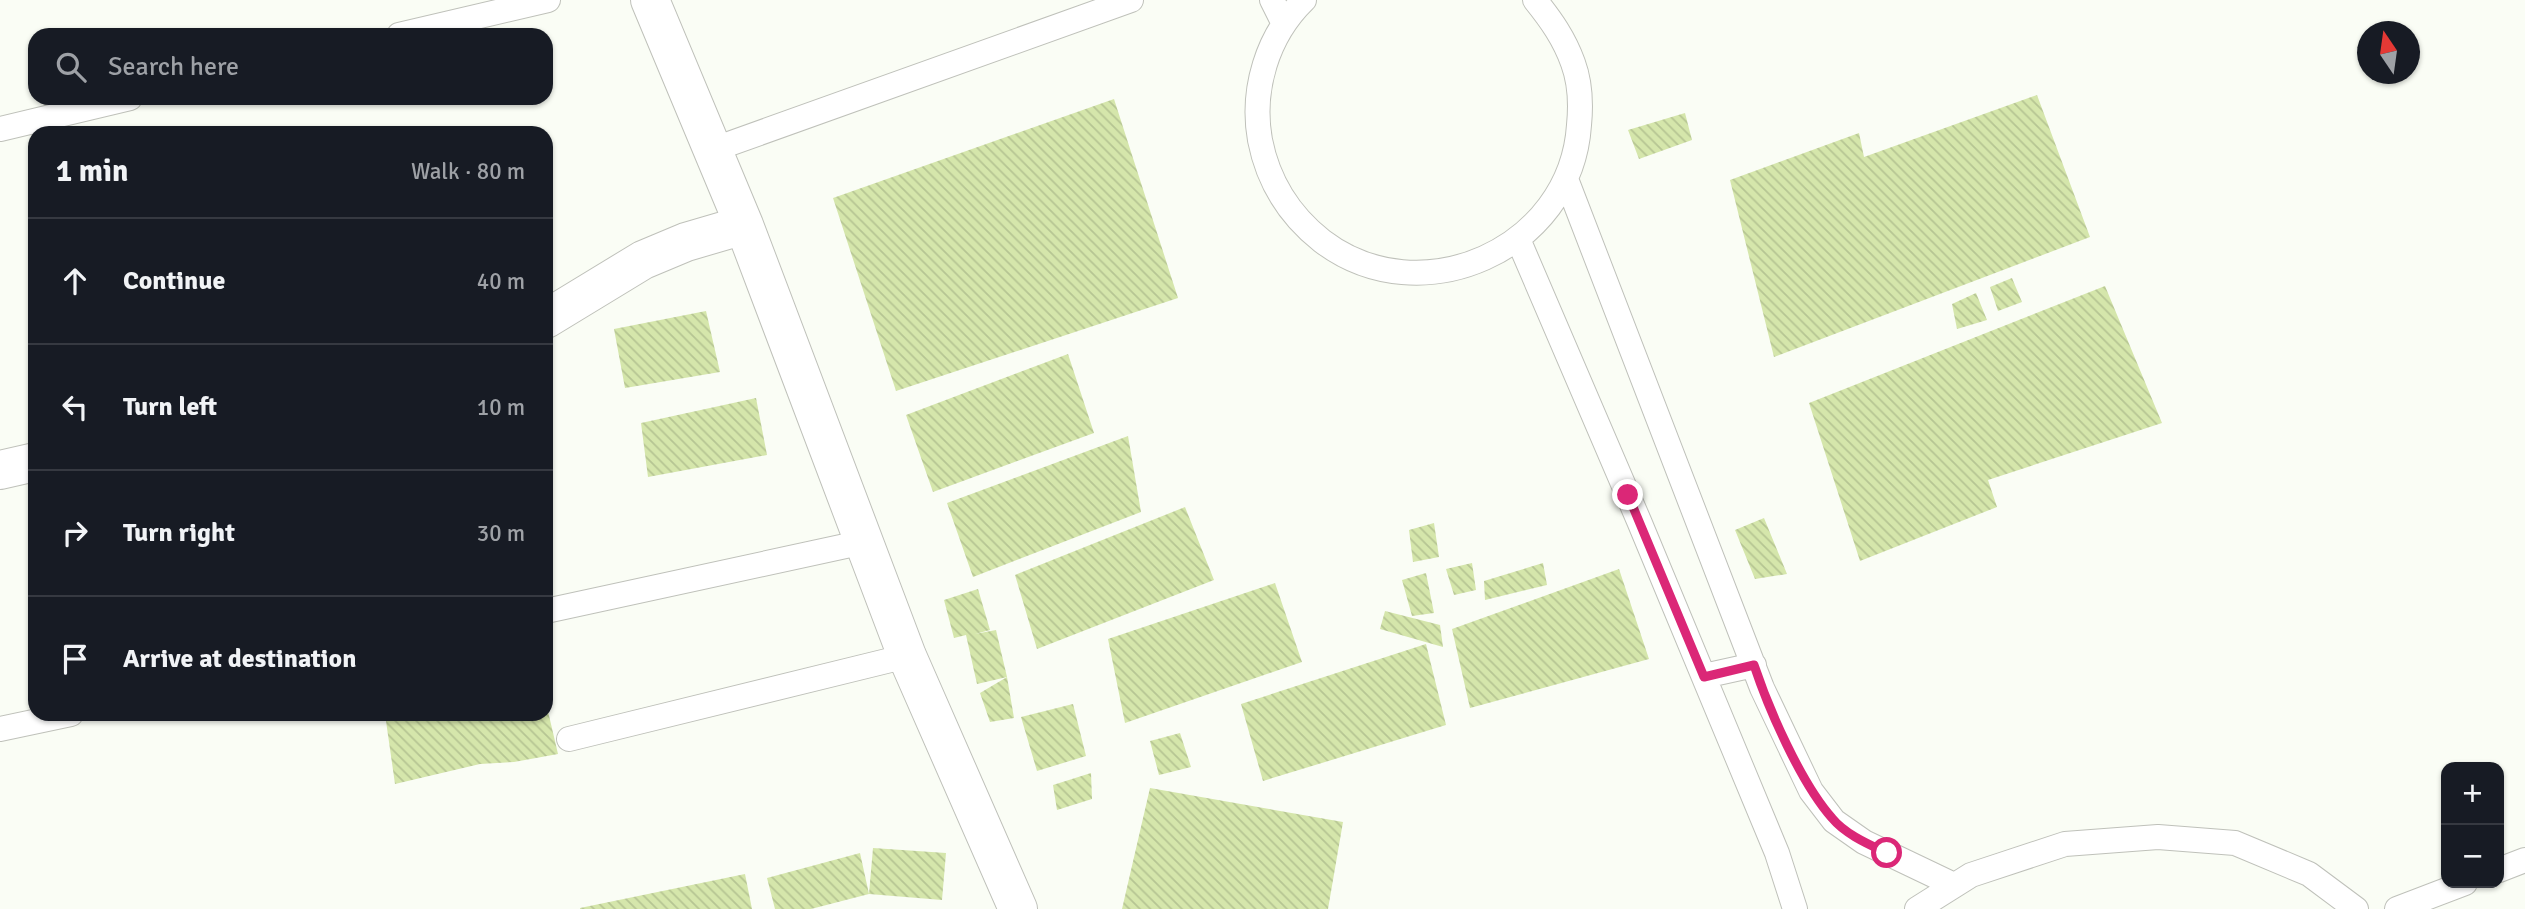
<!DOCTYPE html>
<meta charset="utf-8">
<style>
body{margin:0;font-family:Signika,sans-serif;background:#242831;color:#f1f3f6}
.controls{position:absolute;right:21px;bottom:21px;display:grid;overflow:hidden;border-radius:14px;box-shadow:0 2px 5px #0004}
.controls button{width:63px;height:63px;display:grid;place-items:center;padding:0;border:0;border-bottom:2px solid #363941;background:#171b24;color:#f1f3f6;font:35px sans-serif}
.compass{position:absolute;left:2357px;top:21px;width:63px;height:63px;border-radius:50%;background:#171b24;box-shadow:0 2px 5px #0004;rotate:347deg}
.stop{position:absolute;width:21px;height:21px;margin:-16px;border:5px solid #db2777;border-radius:50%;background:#fff}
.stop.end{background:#db2777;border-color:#fff;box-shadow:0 2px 7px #0008}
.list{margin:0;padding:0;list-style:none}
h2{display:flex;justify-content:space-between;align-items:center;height:91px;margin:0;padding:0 28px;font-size:30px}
h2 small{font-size:23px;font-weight:400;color:#9ea1a6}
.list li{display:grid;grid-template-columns:46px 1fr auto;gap:21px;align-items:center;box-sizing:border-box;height:126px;padding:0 28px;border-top:2px solid #363941}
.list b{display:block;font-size:26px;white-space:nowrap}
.list em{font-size:23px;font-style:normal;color:#9ea1a6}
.icon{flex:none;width:38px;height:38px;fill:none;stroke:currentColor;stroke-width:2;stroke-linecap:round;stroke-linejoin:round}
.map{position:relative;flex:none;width:2525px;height:909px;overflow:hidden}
.search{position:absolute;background:#171b24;box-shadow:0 2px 5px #0004;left:28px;top:28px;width:525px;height:77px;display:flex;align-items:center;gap:18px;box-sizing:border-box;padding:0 24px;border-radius:21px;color:#9ea1a6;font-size:26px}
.panel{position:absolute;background:#171b24;box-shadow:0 2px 5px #0004;left:28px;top:126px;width:525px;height:595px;border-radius:21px}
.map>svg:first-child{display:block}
.building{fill:url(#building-back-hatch)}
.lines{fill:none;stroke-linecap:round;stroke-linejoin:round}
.lane-casing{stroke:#bfc1ba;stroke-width:26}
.street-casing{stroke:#bfc1ba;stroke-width:40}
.lane{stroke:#fff;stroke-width:24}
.street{stroke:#fff;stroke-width:38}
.route{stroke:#db2777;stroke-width:9}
</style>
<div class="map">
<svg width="2525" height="909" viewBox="0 0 2525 909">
<defs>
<pattern id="building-back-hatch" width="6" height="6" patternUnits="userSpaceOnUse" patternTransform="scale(1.75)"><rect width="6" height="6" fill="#d5e6ab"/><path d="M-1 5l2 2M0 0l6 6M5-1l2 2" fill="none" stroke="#b6c593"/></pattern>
</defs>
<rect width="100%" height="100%" fill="#fafdf5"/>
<path class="building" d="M2037,95L2090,237L1774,357L1730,180L1859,133L1864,157Z
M1114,99L1178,298L896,391L833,198Z
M1685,113L1692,140L1639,159L1628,130Z
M2012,278L2022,302L1998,311L1990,287Z
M2105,286L2162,423L1988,480L1997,507L1860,561L1809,403Z
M1976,293L1987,320L1957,329L1952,304Z
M706,311L720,372L625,388L614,329Z
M1068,354L1094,433L933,492L906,415Z
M756,398L767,455L648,477L641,423Z
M1128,436L1141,512L973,577L947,503Z
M1185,507L1214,580L1037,649L1015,575Z
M1764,518L1787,574L1755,579L1735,530Z
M1434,523L1439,557L1413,562L1409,530Z
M1472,563L1476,590L1454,595L1446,569Z
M1543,563L1547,585L1485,600L1484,581Z
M1619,569L1649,659L1470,708L1452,629Z
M1426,573L1434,613L1412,616L1402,580Z
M1275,583L1302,662L1125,723L1108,639Z
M978,589L990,630L975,634L996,630L1007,677L977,684L966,635L954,638L944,600Z
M1385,611L1440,625L1443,647L1380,629Z
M1426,644L1446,725L1263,781L1241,704Z
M1007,677L1014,718L990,722L980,693Z
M1073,704L1086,756L1037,771L1021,717Z
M547,707L558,754L514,762L480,764L395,784L385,714H546Z
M1180,733L1191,767L1159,775L1150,741Z
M1091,773L1092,799L1057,810L1053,785Z
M1150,788L1343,822L1328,909H1122Z
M873,848L946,853L942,900L869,894Z
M860,853L869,894L811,909H775L767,878Z
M745,874L752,909H580V908Z"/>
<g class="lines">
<g class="lane-casing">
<path id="lane" d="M1272,0L1284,24
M1304,0C1267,36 1251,90 1260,140C1268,181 1289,215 1322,241C1420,316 1571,250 1579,125C1581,105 1580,82 1573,63C1564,38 1551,20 1535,0
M399,35L548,0
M0,129L130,98
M712,150L1131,0
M1566,179L1762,688L1811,791L1834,821L1864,842L1954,885
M1518,239L1639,521L1777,853L1795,909
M546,611L864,542
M1704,676L1754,665
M0,729L71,714
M569,739L907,656
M2499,870L2525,860
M1917,909L1971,875L2065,844L2158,837L2235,843L2309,874L2356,909
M2397,909L2465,883"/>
</g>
<g class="street-casing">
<path id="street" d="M650,0L744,225L907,656L1018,909
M546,319L643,260L686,242L744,225
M0,470L35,462"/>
</g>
<use href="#lane" class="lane"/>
<use href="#street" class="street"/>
</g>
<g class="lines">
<path class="route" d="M1628,495L1704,677L1754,665C1769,710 1801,783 1832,818C1845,834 1868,844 1887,853"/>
</g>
</svg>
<div class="controls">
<button>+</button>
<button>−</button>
</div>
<svg class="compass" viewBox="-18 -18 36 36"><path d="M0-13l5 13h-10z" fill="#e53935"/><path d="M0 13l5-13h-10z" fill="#9ea1a6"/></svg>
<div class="stop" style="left:1887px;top:853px"></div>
<div class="stop end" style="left:1628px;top:495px"></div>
<div class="search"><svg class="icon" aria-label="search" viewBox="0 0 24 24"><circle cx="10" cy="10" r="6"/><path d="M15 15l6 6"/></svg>Search here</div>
<section class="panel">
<h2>1 min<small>Walk · 80 m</small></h2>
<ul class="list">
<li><svg class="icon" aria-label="ahead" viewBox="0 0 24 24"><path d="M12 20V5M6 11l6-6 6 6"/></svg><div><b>Continue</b></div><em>40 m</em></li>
<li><svg class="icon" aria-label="left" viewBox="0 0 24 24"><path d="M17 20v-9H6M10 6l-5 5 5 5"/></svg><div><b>Turn left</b></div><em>10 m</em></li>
<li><svg class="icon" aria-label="right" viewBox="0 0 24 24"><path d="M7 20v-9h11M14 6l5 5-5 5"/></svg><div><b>Turn right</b></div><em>30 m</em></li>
<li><svg class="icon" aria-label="arrive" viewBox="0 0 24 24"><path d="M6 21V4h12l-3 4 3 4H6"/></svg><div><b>Arrive at destination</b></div></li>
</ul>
</section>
</div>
